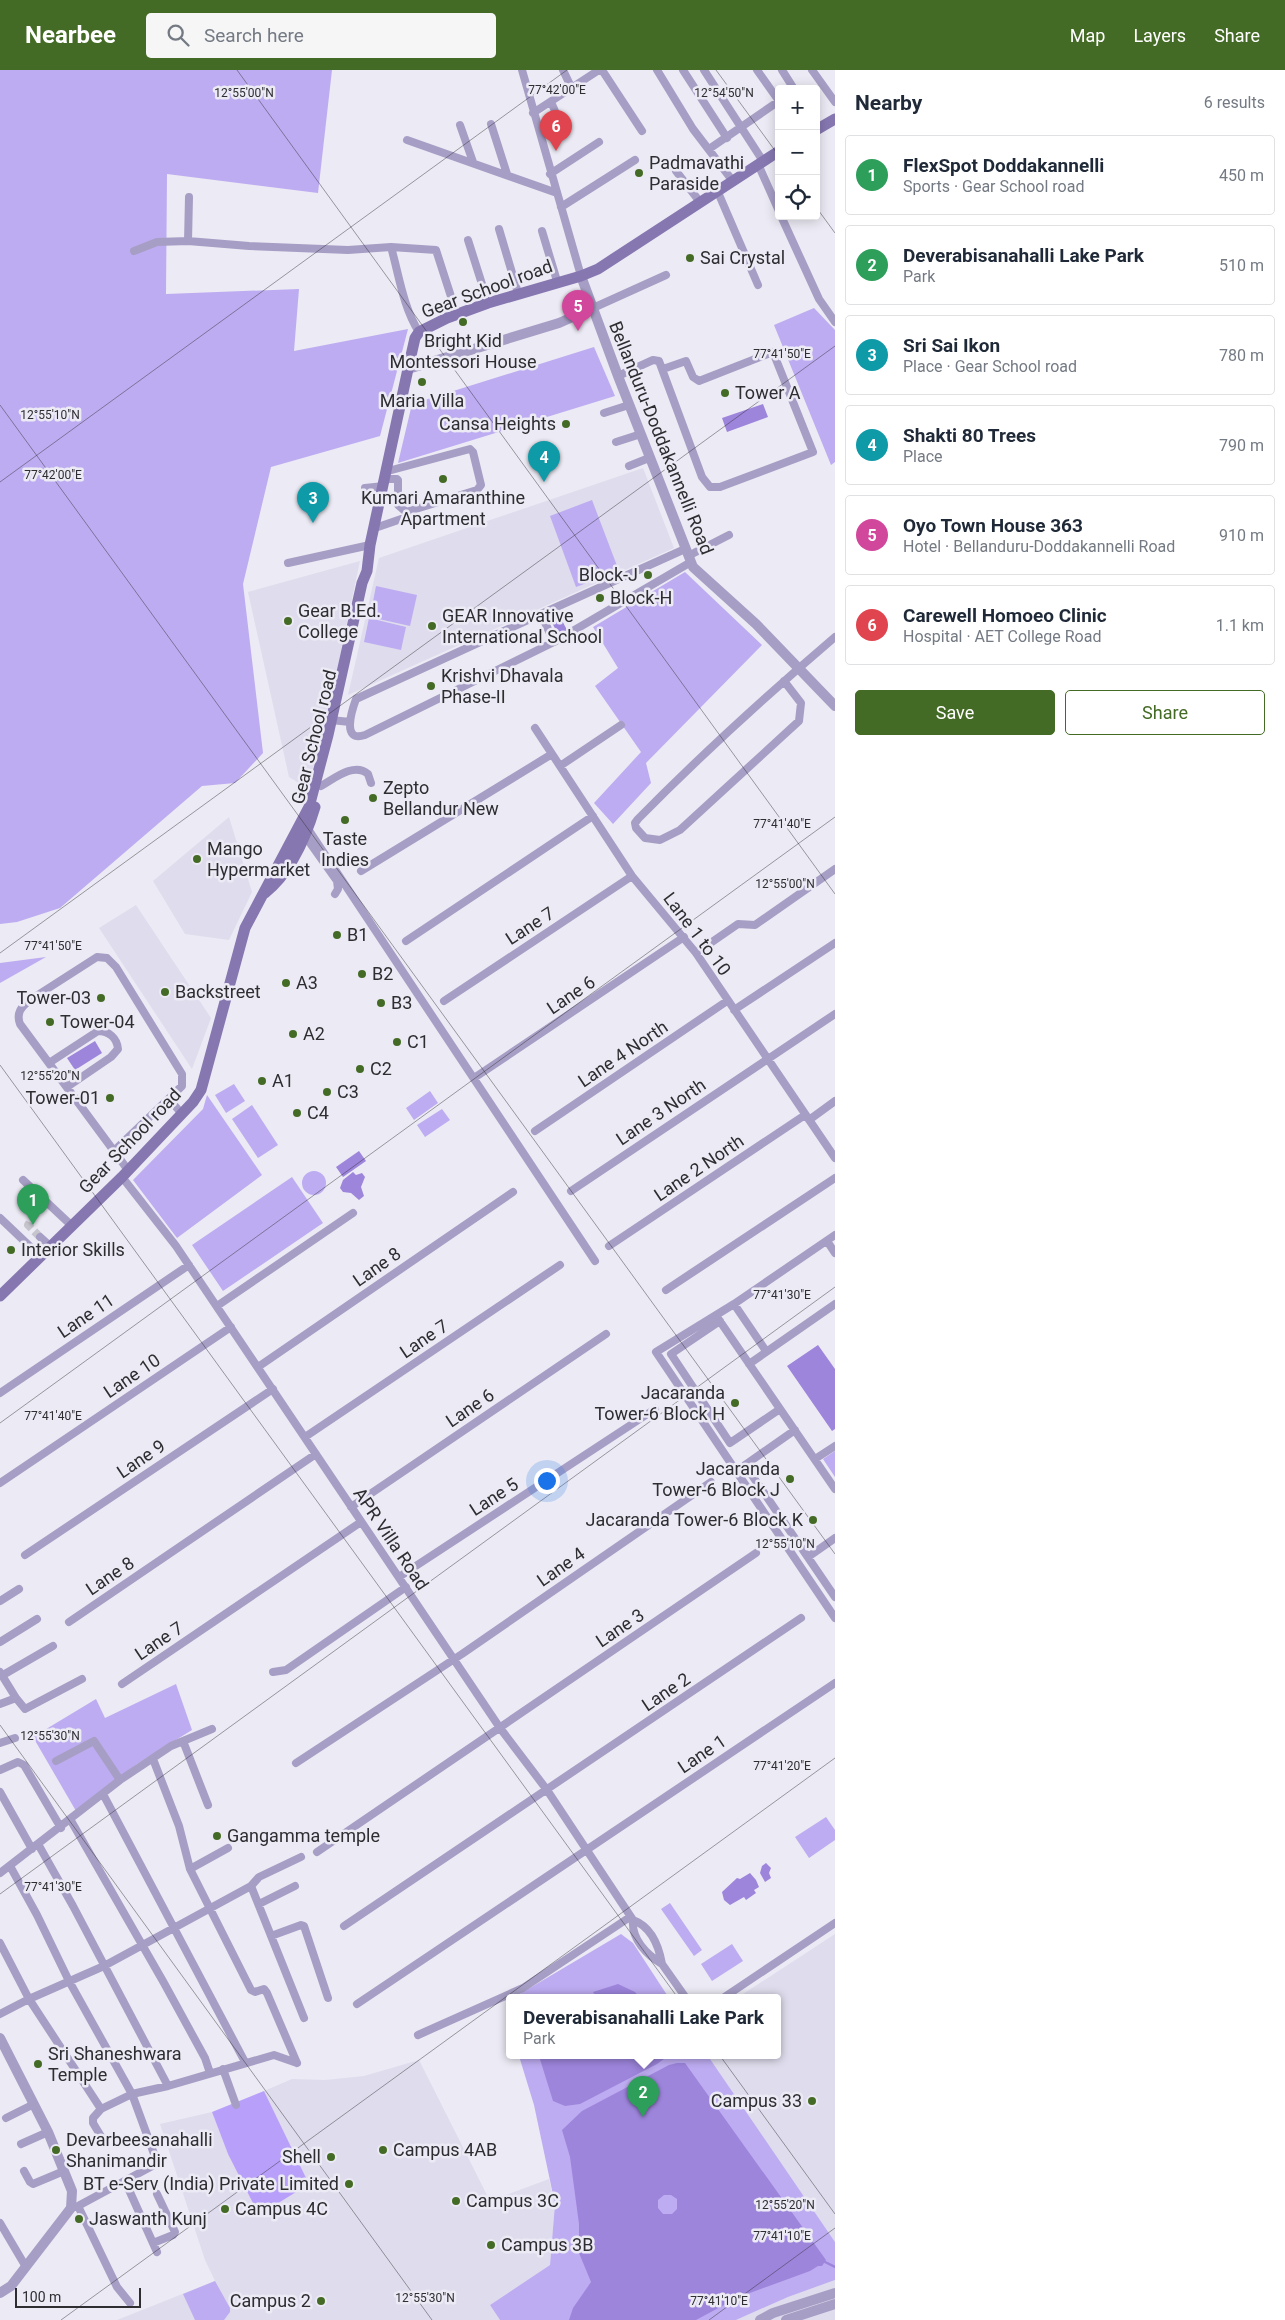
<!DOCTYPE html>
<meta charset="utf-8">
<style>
body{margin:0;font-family:Roboto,sans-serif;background:#f6f6f7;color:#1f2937}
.controls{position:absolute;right:15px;top:15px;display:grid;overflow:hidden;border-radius:5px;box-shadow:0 2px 12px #0003}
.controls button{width:45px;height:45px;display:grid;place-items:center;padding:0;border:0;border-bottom:1px solid #e0e1e3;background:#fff;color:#1f2937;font:25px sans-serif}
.scale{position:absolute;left:15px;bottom:12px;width:126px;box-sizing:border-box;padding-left:5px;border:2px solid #2e2d31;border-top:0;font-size:14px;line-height:18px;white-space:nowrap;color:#2e2d31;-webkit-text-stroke:4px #eceaf4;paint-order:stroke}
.you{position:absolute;left:546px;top:1410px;width:18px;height:18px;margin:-12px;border:4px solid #fff;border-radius:50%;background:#1a73e8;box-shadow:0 0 0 8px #1a73e833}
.badge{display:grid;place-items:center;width:32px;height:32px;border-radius:50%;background:#446b25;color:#fff;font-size:16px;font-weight:700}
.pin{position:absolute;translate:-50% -41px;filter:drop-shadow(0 1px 2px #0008)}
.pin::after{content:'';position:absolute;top:26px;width:18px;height:15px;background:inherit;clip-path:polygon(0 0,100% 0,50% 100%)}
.popup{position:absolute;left:506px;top:1924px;width:275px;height:65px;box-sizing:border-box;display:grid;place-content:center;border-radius:5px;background:#fff;filter:drop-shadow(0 1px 4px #0005);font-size:16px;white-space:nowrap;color:#747a83}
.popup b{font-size:19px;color:#1f2937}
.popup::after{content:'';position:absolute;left:50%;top:100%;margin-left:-10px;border:10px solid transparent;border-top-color:#fff}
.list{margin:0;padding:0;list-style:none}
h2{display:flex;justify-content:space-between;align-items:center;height:65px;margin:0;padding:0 20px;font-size:21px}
h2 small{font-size:16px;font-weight:400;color:#747a83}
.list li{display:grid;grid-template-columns:32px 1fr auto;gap:15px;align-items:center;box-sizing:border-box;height:80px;margin:0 10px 10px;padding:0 10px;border:1px solid #e0e1e3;border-radius:5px}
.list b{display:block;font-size:19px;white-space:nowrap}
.list p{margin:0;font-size:16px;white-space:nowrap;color:#747a83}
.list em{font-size:16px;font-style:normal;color:#747a83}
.actions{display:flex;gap:10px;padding:15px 20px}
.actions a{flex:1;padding:11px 0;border:1px solid #446b25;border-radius:5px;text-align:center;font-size:18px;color:#446b25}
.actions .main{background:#446b25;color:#fff}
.icon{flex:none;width:28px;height:28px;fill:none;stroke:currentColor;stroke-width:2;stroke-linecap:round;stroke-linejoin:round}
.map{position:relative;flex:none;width:835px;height:2250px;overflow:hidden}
header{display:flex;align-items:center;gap:30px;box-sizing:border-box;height:70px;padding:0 25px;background:#446b25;color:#fff}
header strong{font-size:24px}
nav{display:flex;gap:28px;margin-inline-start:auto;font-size:18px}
.search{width:350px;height:45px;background:#f6f6f7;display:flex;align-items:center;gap:12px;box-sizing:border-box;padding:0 18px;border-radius:5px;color:#747a83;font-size:19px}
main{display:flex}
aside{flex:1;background:#fff}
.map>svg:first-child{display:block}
.built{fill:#dfdced}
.green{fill:#bdacf1}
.forest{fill:#b8a0fa}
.water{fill:#9d85dc;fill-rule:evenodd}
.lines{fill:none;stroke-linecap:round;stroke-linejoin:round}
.stream{stroke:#9d85dc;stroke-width:2.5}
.minor-tunnel{stroke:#c6c4cd;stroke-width:8;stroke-dasharray:8 4;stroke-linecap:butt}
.minor{stroke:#a79ec5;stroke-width:8}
.tertiary{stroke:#a79ec5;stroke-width:10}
.secondary{stroke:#8677b1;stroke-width:11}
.ticks{fill:none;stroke:#2e2d31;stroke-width:1;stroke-opacity:0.45}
.poi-dot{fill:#446b25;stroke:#eceaf4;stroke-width:2}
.labels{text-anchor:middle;stroke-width:5;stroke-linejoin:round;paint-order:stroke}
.poi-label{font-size:18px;fill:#2e2d31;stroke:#eceaf4;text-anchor:start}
.street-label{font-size:18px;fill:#2e2d31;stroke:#eceaf4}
.ticks-label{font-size:12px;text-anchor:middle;fill:#2e2d31;stroke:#eceaf4;stroke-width:5;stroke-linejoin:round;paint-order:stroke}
</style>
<header>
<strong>Nearbee</strong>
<div class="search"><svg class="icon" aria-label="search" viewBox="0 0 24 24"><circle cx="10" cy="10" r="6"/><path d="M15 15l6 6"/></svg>Search here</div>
<nav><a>Map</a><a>Layers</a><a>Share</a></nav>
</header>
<main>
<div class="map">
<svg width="835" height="2250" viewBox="0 0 835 2250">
<rect width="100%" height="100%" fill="#eceaf4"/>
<path class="built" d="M643,398L674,478L348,625L379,488Z
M360,491L323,665L307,718L289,707L248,522Z
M229,747L252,822L229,870L185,864L153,811Z
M136,835L211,948L192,999L99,858Z
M835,1864V2172L708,1986H777V1928H737Z
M419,1990L490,2131L549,2109L555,2134L550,2195L490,2235L500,2250H117L215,2211L205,2190L160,2054L212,2042L228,2084L309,2114L264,2021L292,2009L325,2010L364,2006Z
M835,2210V2250H736L788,2227Z"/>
<path class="green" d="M0,0H332L318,123L167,104L166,224L299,219L294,281L408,259L380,366L271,397L243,514L263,683L235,713L202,716L60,838L17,852L0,854Z
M814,238L835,260V392L831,395L774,255Z
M594,277L615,326L398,393L412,334Z
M592,430L619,501L576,517L550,446Z
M685,502L762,575L646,693L651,713L613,754L594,733L641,682L595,616L618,598L593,557Z
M376,516L417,525L410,556L370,547Z
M369,548L406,557L401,580L364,572Z
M46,887L0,913V893Z
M234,1014L245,1031L226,1043L215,1025Z
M430,1021L438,1033L414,1050L406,1038Z
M207,1025L262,1105L177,1168L133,1110L203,1039Z
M252,1035L278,1075L258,1088L232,1049Z
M442,1039L450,1050L425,1067L417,1055Z
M302 1113a12 12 0 1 1 24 0a12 12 0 1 1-24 0Z
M292,1107L323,1153L223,1221L192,1175Z
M835,1381V1407L823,1389Z
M176,1614L192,1660L137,1694L76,1741L33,1667L96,1629L105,1648Z
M826,1747L835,1760V1770L809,1788L795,1767Z
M670,1833L702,1880L694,1886L661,1839Z
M621,1864L633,1873L669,1928H513Z
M732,1874L743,1891L712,1911L701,1894Z
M519,1986H708L835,2172V2210L788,2227L736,2250H500L490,2235L550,2195L555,2134L534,2035Z
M215,2211L230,2238V2242L224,2250H195L183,2224Z"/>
<path class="forest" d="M264,2021L309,2114L259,2145L228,2084L212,2042Z"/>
<path class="water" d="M763,334L768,347L727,362L722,348Z
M557,541L567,560L558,565L548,544Z
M95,971L102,983L75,1000L67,988Z
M359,1081L366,1091L343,1107L336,1097Z
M353,1102L356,1105L362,1103L365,1107L361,1117L364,1126L359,1130L351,1123L343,1122L340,1118L343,1110Z
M818,1275L835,1299V1359L832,1361L787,1296Z
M766,1793L771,1798L769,1803L771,1808L765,1812L760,1803L762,1796Z
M750,1803L756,1810L759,1817L754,1820L756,1823L746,1830L744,1827L730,1835L724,1830L722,1822L737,1808L740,1809Z
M618,1914L635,1922L640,1928H597L593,1922Z
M539,1986H668L657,1994L580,2034L565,2036L553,2031Z
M677,1993H685L826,2190L822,2196H818L810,2201L739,2227L696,2250H569L573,2238L591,2212L579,2183V2154L570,2087L562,2060L582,2041L669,1995ZM664,2125H671L677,2129V2139L672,2144H663L658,2138V2130Z"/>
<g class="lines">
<path class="stream" d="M825,2192L835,2197"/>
<path class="minor-tunnel" d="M40,1167L28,1155L32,1148L47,1132"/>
<path class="minor" d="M522,0L581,206
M563,0L572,19
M602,0L642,61
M657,0L693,59L732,110
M683,0L727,68
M704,0L763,91
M757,0L779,31
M782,0L794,19
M812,0L835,32
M551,32L559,50
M533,43L599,0
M491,54L507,104
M460,55L473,92
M407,70L557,123
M709,79L779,31
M758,94L779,141
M676,101L700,132
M550,104L599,72
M717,120L758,215
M561,137L635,90
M781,146L819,229L835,252
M499,159L518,223
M542,161L557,211
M468,170L488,233
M188,171L189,127
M391,177L436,180L457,245
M134,181L157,172L188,171L249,176L348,180L391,177C399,205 403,237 419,262
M593,238L666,205
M618,306L653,290L659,291L702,407L710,417H720L813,382L773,282L699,311L693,307L686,291L663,299
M604,343L629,335
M616,372L641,364
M629,396L649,388
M386,409H397L398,410V435L406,442L477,420L481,415L473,382L470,379L388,401
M365,418L384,416
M375,458L407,447
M688,486L729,465
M288,493L370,475
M541,544L554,572L365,665C341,673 352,640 356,629Z
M541,544L685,479
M554,572L691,492
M784,611L801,633L799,651L680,760L660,770L645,768L636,758L635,753L638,749C701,685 767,625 835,567
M331,650L350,652
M535,658L632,806L696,883L835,1088
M560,696L621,655
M321,716C335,708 354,692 368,704L371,713
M308,759L595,1191
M305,766L337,811L338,819L335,824
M361,801L552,684
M406,871L593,746
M696,883L738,854L755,855L835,799
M444,931L632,806
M734,940L835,873
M49,993L98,961C109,961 117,968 118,979L111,987L67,1017
M474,1008L684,867
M169,1029L182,1044
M809,1050L835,1031
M535,1061L727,931
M114,1081L182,1016V1004L116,897L107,888L97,887L30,930C21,937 16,943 20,954C56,1003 92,1051 128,1100
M122,1107L176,1176L500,1658L547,1720L633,1850C652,1857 659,1877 662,1894C647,1885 631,1869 633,1850
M23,1110L71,1155
M571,1121L835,944
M0,1148L40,1186
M835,1165L734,1234L656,1282L835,1548
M40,1167L50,1176
M827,1171L835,1183
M609,1176L805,1045
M666,1220L835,1108
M734,1234L766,1281
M217,1236L353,1143
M717,1247L835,1419
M720,1251L671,1284L730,1373L780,1339
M749,1294L835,1234
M258,1297L513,1122
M0,1323L189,1195
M795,1360L745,1395L835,1527
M305,1367L560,1195
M815,1389L835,1376
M0,1413L231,1257
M351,1437L606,1264
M25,1485L273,1319
M808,1487L835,1468
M399,1507L655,1339
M0,1531L19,1519
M69,1552L316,1384
M0,1572L37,1549
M0,1602L16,1628L25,1639L82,1609
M273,1602L286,1600L406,1517
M3,1605L53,1576
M122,1614L361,1452
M0,1634L16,1628
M183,1671L208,1735
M0,1673L15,1668
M153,1689L179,1756L190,1799L251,1920L255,1922L264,1919L267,1923L297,1993
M56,1691L94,1671L120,1710
M296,1693L462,1584L711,1412
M0,1700L18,1692L24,1695L61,1758
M0,1722L32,1779
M103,1724L245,1992
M70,1749L164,1913L205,1988L210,2003
M38,1774L73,1836L168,2016
M317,1782L756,1483
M10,1796L37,1845L69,1911L132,2024L101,2039L93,2048V2053L105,2073
M190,1799L228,1778
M0,1803L120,1710L171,1676L212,1659
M251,1816L304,1948
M259,1834L295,1816
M344,1856L801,1548
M271,1866L301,1855L304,1856L328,1928
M0,1873L29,1929L101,2039
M662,1894L686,1928
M723,1928L835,1853
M357,1934L835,1613
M0,1944L29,1929L104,1896L251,1816L259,1807L301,1787
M418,1965L523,1918L630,1847
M223,1999L236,2035
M6,2048L34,2034
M21,2074L48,2062
M24,2101L30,2112L33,2114L64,2101
M125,2111L157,2182
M78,2136L117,2217L130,2233
M71,2138L78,2136L156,2094L157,2092L132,2024L168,2016L274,1985L297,1993
M0,2153L26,2197
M153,2173L173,2165L175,2162L157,2124"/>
<path class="tertiary" d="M581,206L618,306L693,497L756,554L835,636
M408,299L559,253L593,238
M0,1968L48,2062L72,2121L71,2138L11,2216L0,2223
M760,2250L773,2243L835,2223
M786,2250L835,2234"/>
<path class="secondary" d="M816,60L835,49
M265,823C290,803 306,767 315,737
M0,1226L122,1107L193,1032L201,1020L245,858L309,737L328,665L362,513L367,501L370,475L408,299L415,268L419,262L447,248L488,233L581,206L598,199L779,81"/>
</g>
<path class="ticks" d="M237,0L835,824M716,0L779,86M816,137L835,163M0,335L835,1484M0,412L567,0M0,883L835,276M0,995L835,2144M0,1353L835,747M0,1655L432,2250M0,1824L835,1217M61,2250L835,1688M709,2250L835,2158"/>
<g class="poi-dot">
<circle cx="639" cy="103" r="5"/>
<circle cx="690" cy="188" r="5"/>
<circle cx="463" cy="252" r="5"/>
<circle cx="422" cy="312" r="5"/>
<circle cx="725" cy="323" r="5"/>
<circle cx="566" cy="354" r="5"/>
<circle cx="443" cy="409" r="5"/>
<circle cx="648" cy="505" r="5"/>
<circle cx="600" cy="528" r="5"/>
<circle cx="288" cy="551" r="5"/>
<circle cx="432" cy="556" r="5"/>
<circle cx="431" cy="616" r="5"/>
<circle cx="373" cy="728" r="5"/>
<circle cx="345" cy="750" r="5"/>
<circle cx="197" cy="789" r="5"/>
<circle cx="337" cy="865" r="5"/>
<circle cx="362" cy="904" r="5"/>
<circle cx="286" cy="913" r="5"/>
<circle cx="165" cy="922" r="5"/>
<circle cx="101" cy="928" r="5"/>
<circle cx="381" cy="933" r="5"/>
<circle cx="50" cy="952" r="5"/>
<circle cx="293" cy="964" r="5"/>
<circle cx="397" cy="972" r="5"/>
<circle cx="360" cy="999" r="5"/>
<circle cx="262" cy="1011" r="5"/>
<circle cx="327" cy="1022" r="5"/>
<circle cx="110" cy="1028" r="5"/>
<circle cx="297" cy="1043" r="5"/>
<circle cx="11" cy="1180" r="5"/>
<circle cx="735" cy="1333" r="5"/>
<circle cx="790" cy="1409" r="5"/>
<circle cx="813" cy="1450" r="5"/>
<circle cx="217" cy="1766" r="5"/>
<circle cx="38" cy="1994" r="5"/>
<circle cx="812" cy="2031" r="5"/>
<circle cx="56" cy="2080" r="5"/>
<circle cx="383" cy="2080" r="5"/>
<circle cx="331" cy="2087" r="5"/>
<circle cx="349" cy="2114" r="5"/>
<circle cx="456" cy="2131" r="5"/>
<circle cx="225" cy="2139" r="5"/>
<circle cx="79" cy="2149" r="5"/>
<circle cx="491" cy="2175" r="5"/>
<circle cx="321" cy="2231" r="5"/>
</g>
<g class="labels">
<g class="poi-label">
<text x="649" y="99">Padmavathi<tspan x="649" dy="21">Paraside</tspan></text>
<text x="700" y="194">Sai Crystal</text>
<text x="463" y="277" text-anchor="middle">Bright Kid<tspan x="463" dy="21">Montessori House</tspan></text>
<text x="735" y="329">Tower A</text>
<text x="422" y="337" text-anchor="middle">Maria Villa</text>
<text x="556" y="360" text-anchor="end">Cansa Heights</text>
<text x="443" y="434" text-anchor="middle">Kumari Amaranthine<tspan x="443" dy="21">Apartment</tspan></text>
<text x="638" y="511" text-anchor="end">Block-J</text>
<text x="610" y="534">Block-H</text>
<text x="298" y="547">Gear B.Ed.<tspan x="298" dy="21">College</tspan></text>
<text x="442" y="552">GEAR Innovative<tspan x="442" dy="21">International School</tspan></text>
<text x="441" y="612">Krishvi Dhavala<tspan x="441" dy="21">Phase-II</tspan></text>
<text x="383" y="724">Zepto<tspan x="383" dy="21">Bellandur New</tspan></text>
<text x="345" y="775" text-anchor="middle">Taste<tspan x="345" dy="21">Indies</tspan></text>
<text x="207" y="785">Mango<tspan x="207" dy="21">Hypermarket</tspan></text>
<text x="347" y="871">B1</text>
<text x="372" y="910">B2</text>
<text x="296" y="919">A3</text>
<text x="175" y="928">Backstreet</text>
<text x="91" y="934" text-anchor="end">Tower-03</text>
<text x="391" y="939">B3</text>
<text x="60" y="958">Tower-04</text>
<text x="303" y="970">A2</text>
<text x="407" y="978">C1</text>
<text x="370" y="1005">C2</text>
<text x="272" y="1017">A1</text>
<text x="337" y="1028">C3</text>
<text x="100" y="1034" text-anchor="end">Tower-01</text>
<text x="307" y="1049">C4</text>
<text x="21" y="1186">Interior Skills</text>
<text x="725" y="1329" text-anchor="end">Jacaranda<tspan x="725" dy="21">Tower-6 Block H</tspan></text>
<text x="780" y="1405" text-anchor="end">Jacaranda<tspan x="780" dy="21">Tower-6 Block J</tspan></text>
<text x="803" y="1456" text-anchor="end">Jacaranda Tower-6 Block K</text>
<text x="227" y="1772">Gangamma temple</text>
<text x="48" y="1990">Sri Shaneshwara<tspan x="48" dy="21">Temple</tspan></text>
<text x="802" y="2037" text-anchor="end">Campus 33</text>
<text x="66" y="2076">Devarbeesanahalli<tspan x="66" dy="21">Shanimandir</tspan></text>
<text x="393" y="2086">Campus 4AB</text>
<text x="321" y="2093" text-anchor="end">Shell</text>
<text x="339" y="2120" text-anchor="end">BT e-Serv (India) Private Limited</text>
<text x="466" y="2137">Campus 3C</text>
<text x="235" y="2145">Campus 4C</text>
<text x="89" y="2155">Jaswanth Kunj</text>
<text x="501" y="2181">Campus 3B</text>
<text x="311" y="2237" text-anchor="end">Campus 2</text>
</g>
<g class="street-label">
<text transform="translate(487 219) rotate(-20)" y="6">Gear School road</text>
<text transform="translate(661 368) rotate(68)" y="6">Bellanduru-Doddakannelli Road</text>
<text transform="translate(314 667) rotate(-76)" y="6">Gear School road</text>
<text transform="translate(530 856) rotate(-33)" y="6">Lane 7</text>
<text transform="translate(697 864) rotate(53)" y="6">Lane 1 to 10</text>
<text transform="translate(571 925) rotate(-34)" y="6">Lane 6</text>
<text transform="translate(623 984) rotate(-34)" y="6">Lane 4 North</text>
<text transform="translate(661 1042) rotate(-34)" y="6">Lane 3 North</text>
<text transform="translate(130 1071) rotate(-46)" y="6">Gear School road</text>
<text transform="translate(699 1098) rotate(-34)" y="6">Lane 2 North</text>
<text transform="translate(377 1197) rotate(-35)" y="6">Lane 8</text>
<text transform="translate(86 1246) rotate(-34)" y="6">Lane 11</text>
<text transform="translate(424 1269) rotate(-34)" y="6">Lane 7</text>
<text transform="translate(132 1306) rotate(-34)" y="6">Lane 10</text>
<text transform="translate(470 1338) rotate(-34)" y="6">Lane 6</text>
<text transform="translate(141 1389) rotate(-34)" y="6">Lane 9</text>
<text transform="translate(494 1427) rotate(-33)" y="6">Lane 5</text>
<text transform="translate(391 1469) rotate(56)" y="6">APR Villa Road</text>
<text transform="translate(561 1497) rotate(-35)" y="6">Lane 4</text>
<text transform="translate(110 1506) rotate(-34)" y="6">Lane 8</text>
<text transform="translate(620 1558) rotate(-34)" y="6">Lane 3</text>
<text transform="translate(159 1571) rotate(-34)" y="6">Lane 7</text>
<text transform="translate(666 1622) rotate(-34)" y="6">Lane 2</text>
<text transform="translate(702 1684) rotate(-34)" y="6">Lane 1</text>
</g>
</g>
<g class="ticks-label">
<text x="557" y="24">77°42'00"E</text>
<text x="244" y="27">12°55'00"N</text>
<text x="724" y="27">12°54'50"N</text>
<text x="782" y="288">77°41'50"E</text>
<text x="50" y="349">12°55'10"N</text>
<text x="53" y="409">77°42'00"E</text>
<text x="782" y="758">77°41'40"E</text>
<text x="785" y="818">12°55'00"N</text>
<text x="53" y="880">77°41'50"E</text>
<text x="50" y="1010">12°55'20"N</text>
<text x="782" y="1229">77°41'30"E</text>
<text x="53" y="1350">77°41'40"E</text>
<text x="785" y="1478">12°55'10"N</text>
<text x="50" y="1670">12°55'30"N</text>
<text x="782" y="1700">77°41'20"E</text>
<text x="53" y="1821">77°41'30"E</text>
<text x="785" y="2139">12°55'20"N</text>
<text x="782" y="2170">77°41'10"E</text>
<text x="425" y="2232">12°55'30"N</text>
<text x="719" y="2235">77°41'10"E</text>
</g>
</svg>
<div class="controls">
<button>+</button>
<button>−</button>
<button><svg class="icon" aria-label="locate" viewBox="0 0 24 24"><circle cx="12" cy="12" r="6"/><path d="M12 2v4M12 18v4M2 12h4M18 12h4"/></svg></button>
</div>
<div class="scale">100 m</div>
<div class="you"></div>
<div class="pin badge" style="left:33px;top:1155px;background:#2e9e5b">1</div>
<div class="pin badge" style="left:643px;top:2047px;background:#2e9e5b">2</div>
<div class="popup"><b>Deverabisanahalli Lake Park</b>Park</div>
<div class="pin badge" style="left:313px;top:453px;background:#0f9aa8">3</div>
<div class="pin badge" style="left:544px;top:412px;background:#0f9aa8">4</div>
<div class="pin badge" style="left:578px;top:261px;background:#d1479c">5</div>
<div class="pin badge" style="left:556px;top:81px;background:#e0444e">6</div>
</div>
<aside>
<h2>Nearby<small>6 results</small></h2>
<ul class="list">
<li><span class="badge" style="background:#2e9e5b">1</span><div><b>FlexSpot Doddakannelli</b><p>Sports · Gear School road</p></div><em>450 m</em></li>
<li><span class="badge" style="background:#2e9e5b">2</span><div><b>Deverabisanahalli Lake Park</b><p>Park</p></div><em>510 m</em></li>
<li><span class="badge" style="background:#0f9aa8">3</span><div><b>Sri Sai Ikon</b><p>Place · Gear School road</p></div><em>780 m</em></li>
<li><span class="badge" style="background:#0f9aa8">4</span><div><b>Shakti 80 Trees</b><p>Place</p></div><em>790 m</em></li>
<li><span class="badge" style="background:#d1479c">5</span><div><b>Oyo Town House 363</b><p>Hotel · Bellanduru-Doddakannelli Road</p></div><em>910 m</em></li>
<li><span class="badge" style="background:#e0444e">6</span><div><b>Carewell Homoeo Clinic</b><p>Hospital · AET College Road</p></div><em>1.1 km</em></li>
</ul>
<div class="actions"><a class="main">Save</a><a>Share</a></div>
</aside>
</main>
